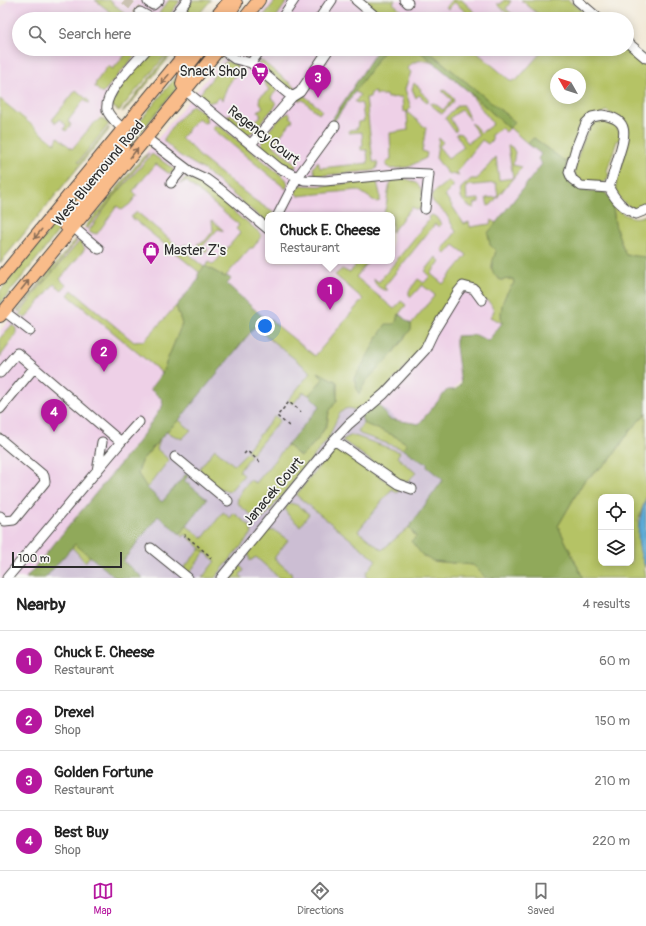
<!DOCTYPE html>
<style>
body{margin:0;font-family:Pangolin,sans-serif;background:#f2f2f2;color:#222}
.controls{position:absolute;right:12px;bottom:12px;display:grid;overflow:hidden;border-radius:8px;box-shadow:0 2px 10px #0003}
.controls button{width:36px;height:36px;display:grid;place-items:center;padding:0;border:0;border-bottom:1px solid #e0e0e0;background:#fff;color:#222;font:20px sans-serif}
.compass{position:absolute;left:550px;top:68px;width:36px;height:36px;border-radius:50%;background:#fff;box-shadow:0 2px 10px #0003;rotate:309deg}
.scale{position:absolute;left:12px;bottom:10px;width:110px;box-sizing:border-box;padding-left:4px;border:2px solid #2b2b2b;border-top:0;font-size:11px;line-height:14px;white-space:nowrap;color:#2b2b2b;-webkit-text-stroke:3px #f6f6f2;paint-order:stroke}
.you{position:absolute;left:265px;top:326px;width:14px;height:14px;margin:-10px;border:3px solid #fff;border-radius:50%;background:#1a73e8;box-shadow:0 0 0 6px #1a73e833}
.badge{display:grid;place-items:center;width:26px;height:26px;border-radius:50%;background:#b5179e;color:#fff;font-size:13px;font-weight:700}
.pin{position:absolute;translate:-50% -33px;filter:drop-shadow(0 1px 2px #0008)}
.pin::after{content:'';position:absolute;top:21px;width:14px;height:12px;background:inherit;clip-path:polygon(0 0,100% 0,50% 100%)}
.popup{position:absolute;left:265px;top:212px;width:130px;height:52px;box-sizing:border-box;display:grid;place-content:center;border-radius:8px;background:#fff;filter:drop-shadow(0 1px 3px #0005);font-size:13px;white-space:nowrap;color:#767676}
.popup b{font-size:15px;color:#222}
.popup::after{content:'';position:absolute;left:50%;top:100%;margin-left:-8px;border:8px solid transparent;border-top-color:#fff}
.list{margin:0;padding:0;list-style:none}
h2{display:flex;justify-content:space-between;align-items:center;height:52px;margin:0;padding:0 16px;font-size:17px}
h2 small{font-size:13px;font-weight:400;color:#767676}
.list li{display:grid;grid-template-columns:26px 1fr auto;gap:12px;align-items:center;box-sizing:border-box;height:60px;padding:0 16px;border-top:1px solid #e0e0e0}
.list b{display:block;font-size:15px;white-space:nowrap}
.list p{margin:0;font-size:13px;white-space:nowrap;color:#767676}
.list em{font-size:13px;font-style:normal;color:#767676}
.icon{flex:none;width:22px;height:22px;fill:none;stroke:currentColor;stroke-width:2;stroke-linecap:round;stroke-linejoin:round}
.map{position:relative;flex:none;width:646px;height:578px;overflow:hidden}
.search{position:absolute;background:#fff;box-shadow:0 2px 10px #0003;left:12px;right:12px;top:12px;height:44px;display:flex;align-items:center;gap:10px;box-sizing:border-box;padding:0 14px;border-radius:22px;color:#767676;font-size:15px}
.sheet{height:292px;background:#fff}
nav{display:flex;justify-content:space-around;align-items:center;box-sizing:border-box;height:56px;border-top:1px solid #e0e0e0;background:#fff;font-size:11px;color:#767676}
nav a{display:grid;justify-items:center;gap:2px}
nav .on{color:#b5179e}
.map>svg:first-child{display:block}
.built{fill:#eed0e7;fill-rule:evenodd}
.industrial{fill:#ccbed3}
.green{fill:#b5c365;stroke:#707748;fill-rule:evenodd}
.forest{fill:#90a95a;stroke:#5e6a42}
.water{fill:#5daad6;stroke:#446a80}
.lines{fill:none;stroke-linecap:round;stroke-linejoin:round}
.minor-tunnel{stroke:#cac2b2;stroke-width:9;stroke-dasharray:9 4.5;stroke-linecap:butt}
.minor-casing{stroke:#494744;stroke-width:11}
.major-casing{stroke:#494744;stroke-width:14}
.path{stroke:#494744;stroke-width:1.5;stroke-dasharray:3 3;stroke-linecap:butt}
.minor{stroke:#fff;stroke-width:9}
.major{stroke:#f9bc8a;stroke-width:12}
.oneway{stroke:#886c56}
.labels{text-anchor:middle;stroke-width:3.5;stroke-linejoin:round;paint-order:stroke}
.poi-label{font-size:14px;fill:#2b2b2b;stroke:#f6f6f2;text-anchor:end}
.street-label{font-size:14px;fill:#2b2b2b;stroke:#f6f6f2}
</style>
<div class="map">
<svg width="646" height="578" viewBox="0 0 646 578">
<rect width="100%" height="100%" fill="#f6f6f2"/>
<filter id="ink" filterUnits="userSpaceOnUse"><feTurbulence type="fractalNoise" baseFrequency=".025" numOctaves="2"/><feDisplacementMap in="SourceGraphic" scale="8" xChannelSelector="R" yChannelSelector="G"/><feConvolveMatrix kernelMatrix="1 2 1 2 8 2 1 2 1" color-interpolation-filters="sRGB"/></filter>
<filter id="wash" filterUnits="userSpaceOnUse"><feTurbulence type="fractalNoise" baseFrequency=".012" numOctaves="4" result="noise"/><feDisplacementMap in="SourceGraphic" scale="16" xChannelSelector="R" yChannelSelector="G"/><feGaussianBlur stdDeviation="0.9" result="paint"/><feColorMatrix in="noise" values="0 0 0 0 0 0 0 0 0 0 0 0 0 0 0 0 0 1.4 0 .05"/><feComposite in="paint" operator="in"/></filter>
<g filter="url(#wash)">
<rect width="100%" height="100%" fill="#f2e8d4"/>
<path class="built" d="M8,0H197L181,19H19V49H156L69,154L0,98V9Z
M272,0H568L592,19H256Z
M231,49H575L513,126L554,160L546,274L416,436L28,578H0V331ZM268,215H392V261H268Z"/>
<path class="industrial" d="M245,311L365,393L464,475L477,578H28Z"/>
<path class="green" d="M95,0H109L132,19H119Z
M169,0L180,1L168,17L164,19L159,13Z
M193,0H211L195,19H178Z
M276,0H288L275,19H261Z
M361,0H395L393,3L411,19H390L382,13L379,15Z
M452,0H462L482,19H474L454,2L448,9L446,7Z
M504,0L511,1L506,9L519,19H513L497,4H501Z
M521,0H568L592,19H544Z
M130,49H141L102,94L95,87L96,82L108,66L113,69Z
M153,49H171L119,111L112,106L118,90Z
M173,49H176L126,109L122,112Z
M237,49H254L246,57L234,53Z
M385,49H417L439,66C427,60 417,57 407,68L411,72L405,89L411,108L407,112L426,128L422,151L427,153L426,158L408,167L391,169L386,166L387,161L391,159L390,133L408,130L407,112L403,111L402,97L387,98L386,95H376L375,92L371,93L370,97L366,98L373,162H377L378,163L376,169L372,171L316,176L313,168L318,161L320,168L368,163L367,150H361V146H363L362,132L349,133V130L357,129L358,122L364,121L362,104L355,102L360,95L354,91Z
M426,49H473L512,82L514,79L516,81L544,49H627L646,65V203L638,209C624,207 615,197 616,183L629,139C628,122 619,120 607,111L580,126L567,163L534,138L527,143L510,128L506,132L501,128L491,135L493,139L488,144L482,140L457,172L459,176L447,173L436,158L439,138L443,142L439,147L448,158L464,147L456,134L457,133L461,134L468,143L479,135L471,124L472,123L481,133L493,124L468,91L509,128L515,122ZM556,74H580V98H556Z
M227,61L236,64L238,70L227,87L222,100L219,97L215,101L208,103L199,95L223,64Z
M262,61L296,88L293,92L260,65L258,62Z
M260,76L278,89L271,97L275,101L276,105L253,132L246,135L227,117V115L232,114L247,128L261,116L258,111L263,107L259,101L260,97L269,90Z
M176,77V89L129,146L130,133Z
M414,83L421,89L420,91L428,98V103L419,95L416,98L412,89Z
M76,90L90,102L88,103L84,100L68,121L71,125L66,131L64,129L66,125L59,119L56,123L52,120Z
M444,90L453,97L454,101L442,114L430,104L434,103L443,110L452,100L442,91Z
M301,93L322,110L319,114L303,100H298Z
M0,99L55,144L58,137L72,149L92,125L101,118L109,124L78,162L79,163L109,127L108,131L0,263Z
M192,105L205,113L207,122L204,123L198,118L181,138L196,151L199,156L253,199L274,213L273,215H268V224L204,170L179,155L164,141V139L175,123Z
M458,105H463L470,120L461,110L450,118L457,130L455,132L445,118Z
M289,113L291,115L289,116L293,120L273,145L296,164V167L291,169L285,167L261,147C262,137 280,115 289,113Z
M603,120C614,122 621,128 620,140L617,141L607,171L609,173L607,180C603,184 599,183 593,183C587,182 580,183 576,177C571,168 586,132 592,124Z
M215,125L221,127L286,179L288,184L286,189L212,128Z
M120,145L45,249L0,304V291Z
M508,146L512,147L515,152L513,165L522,167L491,205L488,206L486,198L498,197L496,183L466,186L467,200L479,199V202L475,203L474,208C465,206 458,197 461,188L471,179H477L496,157L499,180L513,178Z
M149,153L87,229L85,227L143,157Z
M152,154L174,169L173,173H168L156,164L133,191L137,195L130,204L122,210L117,206L97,234L88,232L111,200Z
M185,178L199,182L205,186L243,220L244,219L262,235L253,248H250L225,277L205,266L209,262L213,265L240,233L236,229L239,225L186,181L180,184Z
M395,178C416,178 428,187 420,209L417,210L412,207L392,232V215H387L384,212C389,202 386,183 395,178Z
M374,181L377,182L380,194V201L376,202L358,190L298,196L295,192L300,185L319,186Z
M448,181L453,184V187L445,195L464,224L469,222L470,227L490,224L491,220L496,223L488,233L490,245L496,251C492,264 488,271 500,280L513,279L514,283C504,295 499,307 502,323L490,317L494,311L489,301L484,300L463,282L426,344L388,387L358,412C339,398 335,427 328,439L263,519H257C234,502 231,503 250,480L256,483L287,445L301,457L318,439L327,425L329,412L337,400V382L319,373L323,379L309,395L303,392L293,404L288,400L311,372L255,327L263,317L268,318L315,356L363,299L335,275L342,269L350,273L358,261H369L356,277L394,309L401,301L406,305L399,314L395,324L377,337L370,354L354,379L359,394L366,381L389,358L411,329V324L435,295L422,285L411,297L409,295V291L418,279L424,283L430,276L425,271L436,257L440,261L431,274L443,284L467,255L454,245L446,254L442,250L456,232L446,214L433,202L431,197L434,192Z
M613,204C621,215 633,221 646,215L645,259L626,255L615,226Z
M137,212L180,248L186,244L183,250L204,267L200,273L131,217Z
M432,215L436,217L441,224L439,227L435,224L384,287L388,290C382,291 374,285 374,279L379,282L429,220L428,217Z
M212,220L224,231L218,229L203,246L208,250L206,252L197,244L205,241L213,231Z
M75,240L77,241L48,277L38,287L19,312L17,311Z
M80,241L85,249L60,279L66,285L62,290L54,284L26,318L19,315L38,289Z
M72,290L134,342L144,341L176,306L182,324L162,373L68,295Z
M12,325L16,328V335L0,357V338Z
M646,413V498L638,520L646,578H583L558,526L584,481L611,459L629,432ZM601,497H631V563H601Z
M275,416L280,420L252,454L247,450Z
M179,420L191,430L182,439L166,432Z
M363,423C379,430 393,433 407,444L403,449L360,434L358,431Z
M352,435L400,452L397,457L416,473L408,481H399L342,440Z
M160,440L157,449L169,460L147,488L138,474L141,461Z
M336,445L399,490L397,493L392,489L358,531L382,550L409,527L433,561L473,565L486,578H367L366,573L376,560L296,495Z
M215,449L234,465L247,452L251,456L239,471L244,475L230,491C217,490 206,480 199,469Z
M290,503L297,505L309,514L300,526L288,515L285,508Z
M223,512L230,518L234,513L250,526L252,533L215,578H202L215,561L185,534L183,537L180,534L187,526L203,538Z
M265,530L275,531L288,540L274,558L291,573L292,578H279L256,557L250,561L248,552Z
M75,543L90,556L85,562L72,547Z
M200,549L205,552L189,573L192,576L182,570Z
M240,566L244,570L240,575L243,578H227L236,567Z"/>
<path class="forest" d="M378,49H385L333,123L331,121Z
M417,49H426L515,122L509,128L468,91Z
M534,138L567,163C563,192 584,190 605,192C616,202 612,215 616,227C619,237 622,246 626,255L646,257V413L629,432L611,459L584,481L558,526L583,578H486L473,565L433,561L423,556L411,541L416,537L409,527L443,480L426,466L428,464L425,462L424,463L403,449L407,444C393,433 378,430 363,423L361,416L377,402L389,419L419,424L447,390H455L461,384L456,346V336L476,335L488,341L502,323C499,307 504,295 514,283L513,279L500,280C488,271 492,264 496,251L490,245L488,233L542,164L538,159L541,154L527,143Z
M205,266L225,277L227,276L231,279L227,284L263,317L179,420L166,432L141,461L138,474L147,488L162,502L186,474L188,476L184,481L207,499L180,534L158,516L123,561L143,578H116L75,544L45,578H26L138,442L163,405L162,399L150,389L162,373L182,324L176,306L198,280V274Z
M399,314L411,324V329L389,358L366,381L359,394L354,379C366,361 374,341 386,324H395Z
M318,372L337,382V400L329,412L327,424L318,439L301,457L287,445L320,406L309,395L323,379Z"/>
<path class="water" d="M646,498V568C634,543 637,524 646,498Z"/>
</g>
<g filter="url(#ink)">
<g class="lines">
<path class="minor-tunnel" d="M125,0L140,12"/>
<g class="minor-casing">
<path id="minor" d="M356,0L376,17
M405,0L408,3
M577,0L599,19
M148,2L153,5L159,0
M140,12L153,19
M172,19L187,0
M281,19L294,0
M319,19L332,0
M627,42L646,58
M221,49L235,59L251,63L261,49
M186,91L279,168L304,180L325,181L407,173L429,174L425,209
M292,97L300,92L329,49
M602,115C631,119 625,136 618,158C615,168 612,178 609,188L581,186L572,179L569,172L576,148L586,123L592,117Z
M123,129C118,124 109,117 107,110C103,93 137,61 147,49
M146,138L191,172L206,179L221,190L268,229
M251,144L292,97L251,63
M171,183L184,167
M609,188C616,201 623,208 636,214L646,210
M278,215L297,178L335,126
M73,227L99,249
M4,311L30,331
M0,373L17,353L121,442L7,578
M0,409L34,368
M0,439L44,476L45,482L14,520L5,521L0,516
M334,440L398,484L412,489
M121,442L139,422
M175,457L228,501
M97,471L102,442
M151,548L188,578
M221,578L334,440L349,424L384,394L425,350L433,333L458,292L463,286L474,289L482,300"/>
</g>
<g class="major-casing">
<path id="major" d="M214,19L230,0
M225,19L236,3
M244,19L259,0
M186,91L182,84L187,67L201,49
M66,226L75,211L116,161L122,151L126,137L123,129
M0,279L189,49
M0,316L219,49"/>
</g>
<path class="path" d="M289,426L277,416L289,402L301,412
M244,454L247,451L260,462
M184,537L185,535L211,557L210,559"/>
<use href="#minor" class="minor"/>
<use href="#major" class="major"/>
</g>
<defs><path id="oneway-shaft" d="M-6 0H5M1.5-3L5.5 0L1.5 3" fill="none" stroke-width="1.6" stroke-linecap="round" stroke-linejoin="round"/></defs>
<g class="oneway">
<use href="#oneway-shaft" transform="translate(165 79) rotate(130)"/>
<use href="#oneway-shaft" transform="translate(134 153) rotate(-51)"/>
<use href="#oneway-shaft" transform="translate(38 234) rotate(129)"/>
<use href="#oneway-shaft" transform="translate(25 285) rotate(-51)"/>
</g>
</g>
<defs>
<g id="supermarket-pin" transform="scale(0.9)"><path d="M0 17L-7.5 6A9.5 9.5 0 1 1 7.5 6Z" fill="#b5179e" stroke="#f6f6f2"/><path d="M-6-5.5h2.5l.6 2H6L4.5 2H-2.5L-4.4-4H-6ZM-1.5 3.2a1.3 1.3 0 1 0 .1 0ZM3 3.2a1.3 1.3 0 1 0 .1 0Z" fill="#fff"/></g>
<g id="shop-pin" transform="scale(0.9)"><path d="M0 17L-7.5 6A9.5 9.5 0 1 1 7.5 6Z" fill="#b5179e" stroke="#f6f6f2"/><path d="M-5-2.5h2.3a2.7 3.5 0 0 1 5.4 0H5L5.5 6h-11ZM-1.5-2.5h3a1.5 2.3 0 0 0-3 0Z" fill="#fff"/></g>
</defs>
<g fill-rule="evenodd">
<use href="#supermarket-pin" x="260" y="71"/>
<use href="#shop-pin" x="151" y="250"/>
</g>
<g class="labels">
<g class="poi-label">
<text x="247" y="76">Snack Shop</text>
<text x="164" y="255" text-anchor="start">Master Z's</text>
</g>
<g class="street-label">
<text transform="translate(264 135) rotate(38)" y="5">Regency Court</text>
<text transform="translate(98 173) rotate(-50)" y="5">West Bluemound Road</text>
<text transform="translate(273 491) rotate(-50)" y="5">Janacek Court</text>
</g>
</g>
</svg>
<div class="controls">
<button><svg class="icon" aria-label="locate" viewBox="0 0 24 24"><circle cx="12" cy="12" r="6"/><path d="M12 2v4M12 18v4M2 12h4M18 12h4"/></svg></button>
<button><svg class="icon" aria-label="layers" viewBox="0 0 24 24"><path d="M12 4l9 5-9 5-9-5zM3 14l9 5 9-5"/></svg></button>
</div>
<svg class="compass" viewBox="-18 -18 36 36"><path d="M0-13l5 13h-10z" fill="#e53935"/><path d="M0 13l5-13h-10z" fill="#767676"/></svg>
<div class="scale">100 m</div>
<div class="you"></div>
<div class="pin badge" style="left:330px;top:310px">1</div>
<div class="popup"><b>Chuck E. Cheese</b>Restaurant</div>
<div class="pin badge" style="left:104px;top:372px">2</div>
<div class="pin badge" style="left:318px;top:98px">3</div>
<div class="pin badge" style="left:54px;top:432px">4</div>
<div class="search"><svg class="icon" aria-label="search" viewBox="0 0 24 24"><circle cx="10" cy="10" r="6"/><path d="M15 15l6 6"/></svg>Search here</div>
</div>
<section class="sheet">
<h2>Nearby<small>4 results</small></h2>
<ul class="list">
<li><span class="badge">1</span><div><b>Chuck E. Cheese</b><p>Restaurant</p></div><em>60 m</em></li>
<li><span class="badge">2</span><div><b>Drexel</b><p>Shop</p></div><em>150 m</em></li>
<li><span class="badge">3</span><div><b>Golden Fortune</b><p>Restaurant</p></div><em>210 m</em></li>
<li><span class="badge">4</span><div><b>Best Buy</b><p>Shop</p></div><em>220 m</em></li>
</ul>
</section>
<nav>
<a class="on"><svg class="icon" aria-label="map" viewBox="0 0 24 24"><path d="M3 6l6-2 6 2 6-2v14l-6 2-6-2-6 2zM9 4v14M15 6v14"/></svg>Map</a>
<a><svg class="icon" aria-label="directions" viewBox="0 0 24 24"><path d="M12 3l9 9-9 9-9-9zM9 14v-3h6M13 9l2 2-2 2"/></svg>Directions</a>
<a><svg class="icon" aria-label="saved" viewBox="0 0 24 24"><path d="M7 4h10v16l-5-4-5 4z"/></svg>Saved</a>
</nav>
